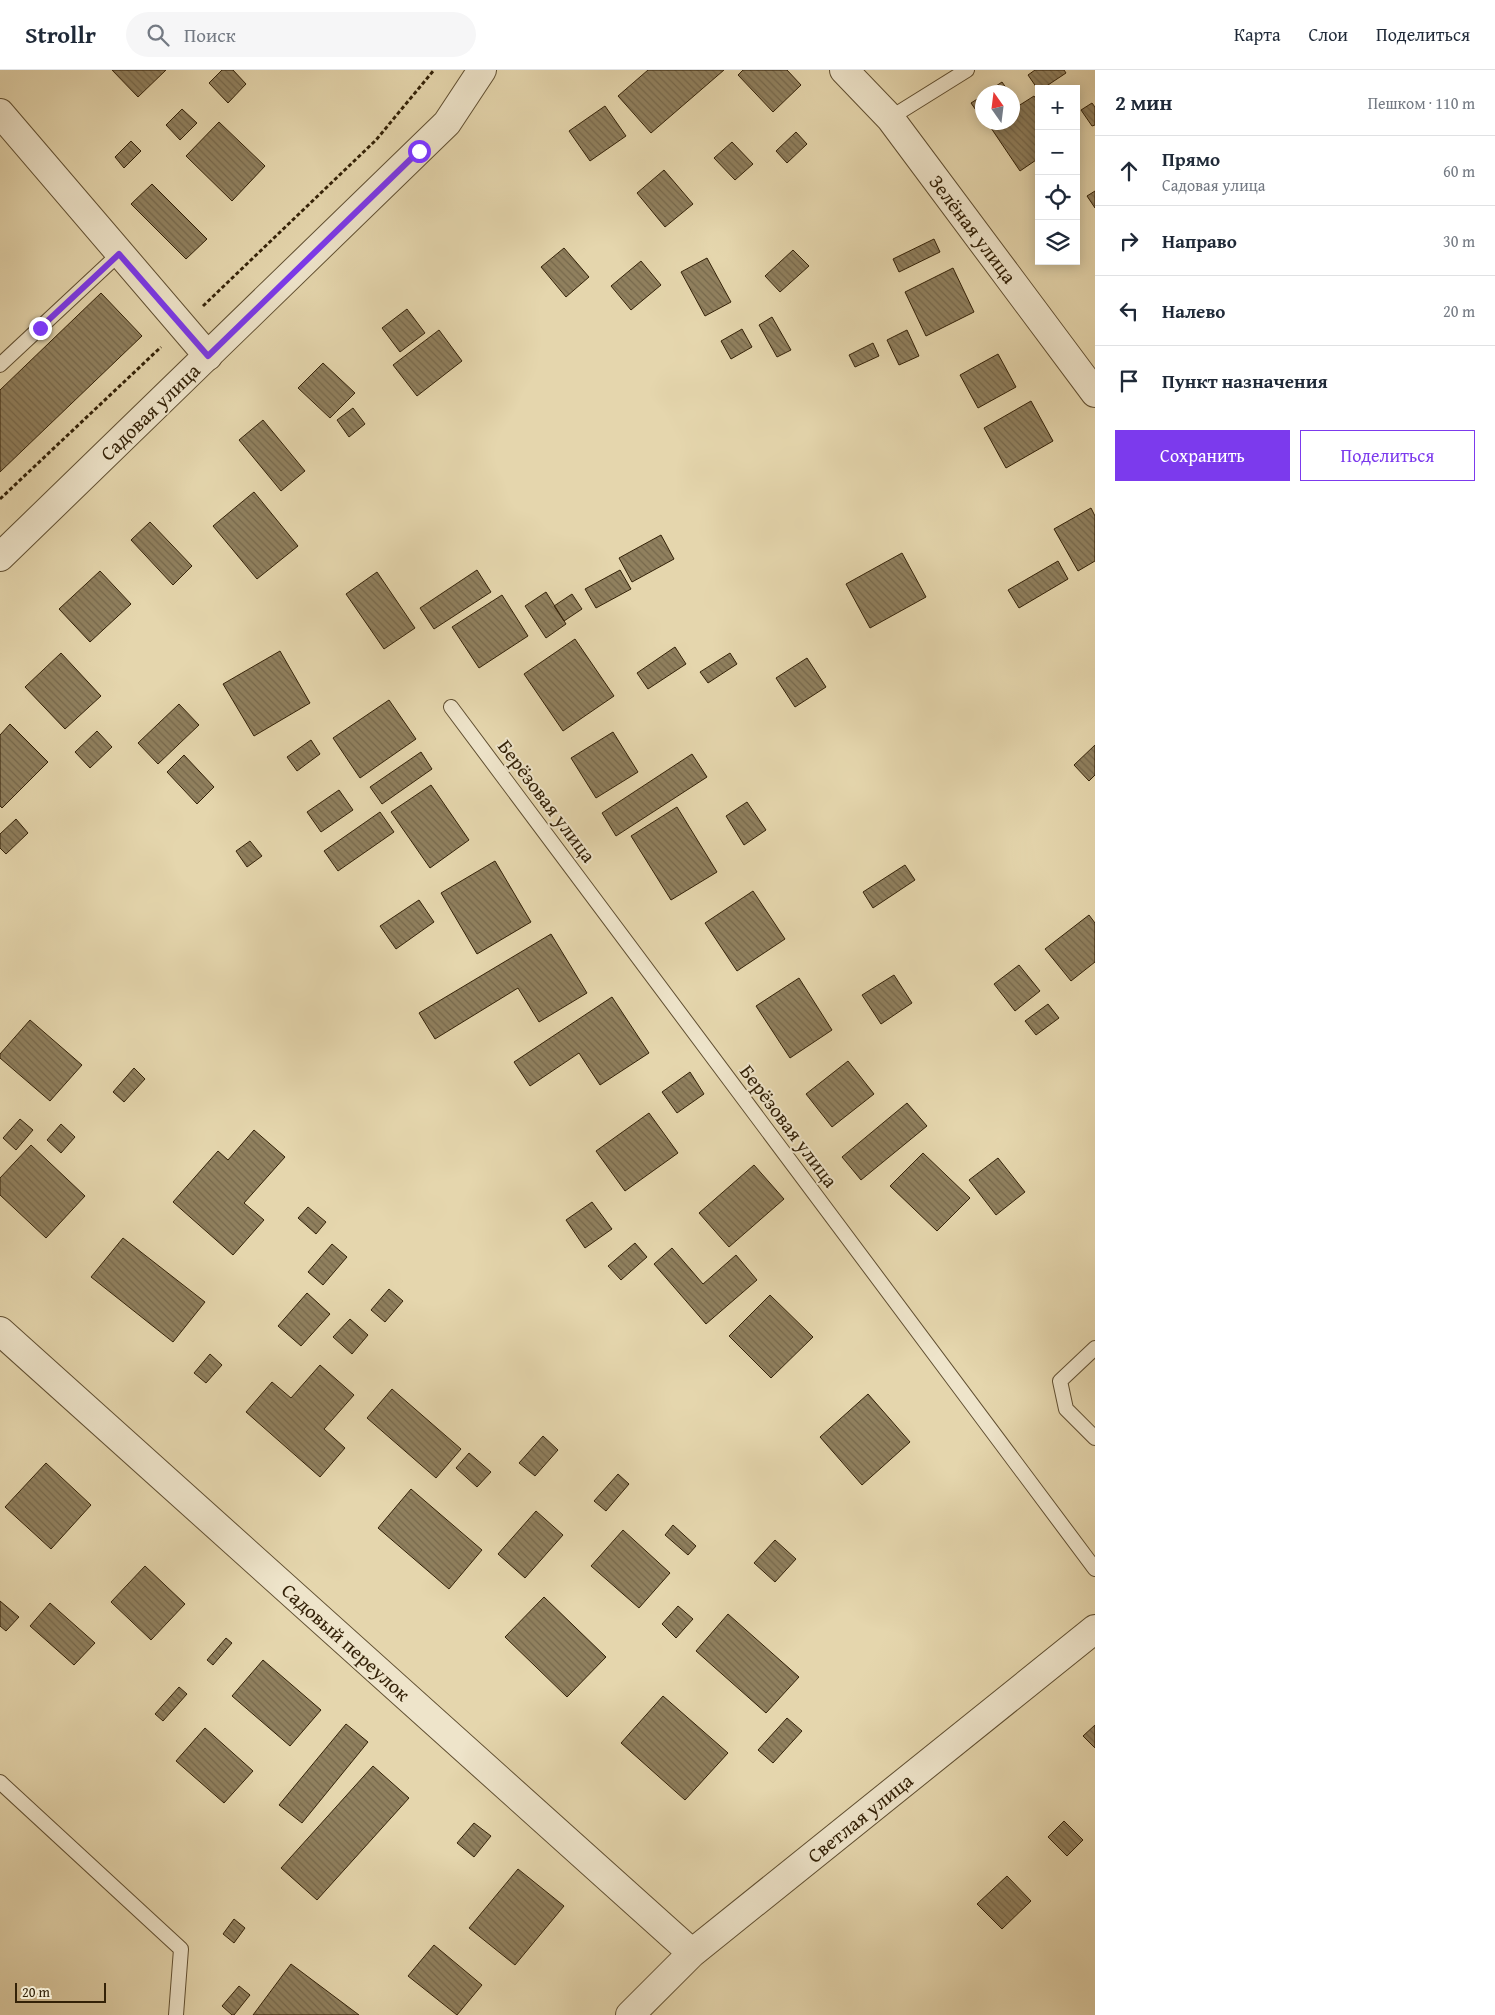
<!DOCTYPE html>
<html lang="ru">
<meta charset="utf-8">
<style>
body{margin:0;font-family:"Gentium Book Plus",serif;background:#f6f6f7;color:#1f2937}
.controls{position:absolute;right:15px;top:15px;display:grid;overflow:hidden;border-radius:0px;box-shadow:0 2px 12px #0003}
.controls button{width:45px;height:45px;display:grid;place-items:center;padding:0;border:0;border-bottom:1px solid #e0e1e3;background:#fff;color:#1f2937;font:25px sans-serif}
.compass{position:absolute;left:975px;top:15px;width:45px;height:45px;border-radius:50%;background:#fff;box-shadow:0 2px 12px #0003;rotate:346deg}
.scale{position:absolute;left:15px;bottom:12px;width:91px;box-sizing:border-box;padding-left:5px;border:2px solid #342208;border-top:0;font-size:14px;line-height:18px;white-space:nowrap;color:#342208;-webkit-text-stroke:4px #eee4ca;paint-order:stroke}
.stop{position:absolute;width:15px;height:15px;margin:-11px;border:4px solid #7c3aed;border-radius:50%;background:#fff}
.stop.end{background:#7c3aed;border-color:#fff;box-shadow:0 1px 5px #0008}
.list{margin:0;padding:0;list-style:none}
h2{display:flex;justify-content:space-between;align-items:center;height:65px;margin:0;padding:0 20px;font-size:21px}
h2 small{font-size:16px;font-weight:400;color:#747a83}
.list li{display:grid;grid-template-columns:32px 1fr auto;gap:15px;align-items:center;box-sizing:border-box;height:70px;padding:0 20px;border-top:1px solid #e0e1e3}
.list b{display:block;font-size:19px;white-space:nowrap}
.list p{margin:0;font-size:16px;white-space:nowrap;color:#747a83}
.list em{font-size:16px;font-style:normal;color:#747a83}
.actions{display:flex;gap:10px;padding:15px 20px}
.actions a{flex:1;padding:11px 0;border:1px solid #7c3aed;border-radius:0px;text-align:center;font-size:18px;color:#7c3aed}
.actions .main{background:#7c3aed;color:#fff}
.icon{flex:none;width:28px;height:28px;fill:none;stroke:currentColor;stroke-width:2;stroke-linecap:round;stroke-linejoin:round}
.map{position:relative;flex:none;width:1095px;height:1945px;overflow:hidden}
header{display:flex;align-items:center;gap:30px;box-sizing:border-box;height:70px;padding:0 25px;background:#fff;border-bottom:1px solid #e0e1e3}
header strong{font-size:24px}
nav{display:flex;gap:28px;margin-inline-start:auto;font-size:18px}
.search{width:350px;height:45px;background:#f6f6f7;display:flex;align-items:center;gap:12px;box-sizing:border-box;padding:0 18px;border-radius:28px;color:#747a83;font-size:19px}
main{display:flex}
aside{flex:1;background:#fff}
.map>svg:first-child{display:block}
.building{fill:url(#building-back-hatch);stroke:#342208}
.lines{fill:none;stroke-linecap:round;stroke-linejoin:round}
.service-casing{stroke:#604f31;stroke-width:16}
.minor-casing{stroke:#604f31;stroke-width:30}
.tertiary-casing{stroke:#604f31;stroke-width:30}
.path{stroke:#342208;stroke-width:3;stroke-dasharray:4 2.5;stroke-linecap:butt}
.service{stroke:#eee4ca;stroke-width:14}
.minor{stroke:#eee4ca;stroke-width:28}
.tertiary{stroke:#eee4ca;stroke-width:28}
.route{stroke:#7c3aed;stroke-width:6}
.labels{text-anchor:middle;stroke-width:4;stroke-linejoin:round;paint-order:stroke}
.street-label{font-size:20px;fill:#342208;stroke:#eee4ca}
</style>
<header>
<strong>Strollr</strong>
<div class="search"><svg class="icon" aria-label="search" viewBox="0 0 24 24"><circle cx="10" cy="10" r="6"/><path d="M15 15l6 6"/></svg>Поиск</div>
<nav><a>Карта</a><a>Слои</a><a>Поделиться</a></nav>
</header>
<main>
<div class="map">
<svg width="1095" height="1945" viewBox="0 0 1095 1945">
<defs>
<pattern id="building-back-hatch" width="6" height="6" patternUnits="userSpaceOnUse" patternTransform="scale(1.25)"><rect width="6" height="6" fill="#90805e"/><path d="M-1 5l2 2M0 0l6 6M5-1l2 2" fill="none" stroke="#76684c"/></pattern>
</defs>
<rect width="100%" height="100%" fill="#e5d6ad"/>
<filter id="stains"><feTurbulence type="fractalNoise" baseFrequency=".004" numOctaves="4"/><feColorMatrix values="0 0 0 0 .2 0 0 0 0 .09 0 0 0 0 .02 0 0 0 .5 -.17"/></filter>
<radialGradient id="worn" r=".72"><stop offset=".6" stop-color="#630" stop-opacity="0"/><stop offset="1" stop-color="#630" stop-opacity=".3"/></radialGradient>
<path class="building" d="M112,0H166L138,27Z
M222,0H233L246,14L228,33L209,13Z
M648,0H724L651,63L618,26Z
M743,0H787L801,15L773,42L738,5Z
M1035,0H1064L1066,3L1042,19H1039V21L1028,5Z
M1002,12L1009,22H987Z
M982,26V49L971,33Z
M1034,26L1039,33V88L1020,101L989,55L993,52H1012V40Z
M1092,33L1095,37V55L1092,56L1081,40Z
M605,36L626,66L590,91L569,61Z
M182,39L197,53L180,70L166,55Z
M219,52L265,96L232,131L186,86Z
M796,62L807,74L787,93L776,81Z
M131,71L141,81L124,98L115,87Z
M732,72L753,94L735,110L714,88Z
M664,100L693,134L665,157L637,123Z
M152,114L207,169L186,189L131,134Z
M1095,121V138L1087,126Z
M934,169L940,182L899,202L893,189Z
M564,178L589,207L566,227L541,197Z
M793,180L809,196L780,222L765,206Z
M707,188L731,232L705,246L681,202Z
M641,191L661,215L631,240L611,216Z
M953,198L974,242L926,266L905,222Z
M101,223L142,266L0,402V320Z
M407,239L425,263L400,282L382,258Z
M772,247L791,280L777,287L759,255Z
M742,259L752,277L731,289L721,271Z
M439,260L462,291L417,326L393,295Z
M907,260L919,286L899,295L887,270Z
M873,273L879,286L855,297L849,285Z
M998,284L1016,317L978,338L960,305Z
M323,293L355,323L330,348L298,318Z
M1031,331L1053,371L1006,398L984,358Z
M353,338L365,354L349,367L337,350Z
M263,350L305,401L281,421L239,370Z
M254,422L298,476L257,509L213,456Z
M1091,438L1095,446V491L1078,501L1054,459Z
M150,452L192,496L173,515L131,470Z
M661,465L674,489L632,512L619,488Z
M902,483L926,527L870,558L846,514Z
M1058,491L1068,509L1019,538L1008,520Z
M477,500L491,522L434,559L420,538Z
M620,500L631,519L596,538L585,519Z
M100,501L131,534L90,572L59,539Z
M377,502L415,558L384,579L346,524Z
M546,522L566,554L546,568L525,536Z
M572,524L582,539L564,551L554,536Z
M502,525L528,566L479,598L452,557Z
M575,569L614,626L563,661L524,604Z
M675,577L686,594L648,619L637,603Z
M280,581L310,633L254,666L223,614Z
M61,583L101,626L65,659L25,617Z
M730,583L737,594L708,613L700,602Z
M807,588L826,617L795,637L776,608Z
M389,630L416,669L360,708L333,668Z
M179,634L199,655L158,694L138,673Z
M10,654L48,692L2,738L0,736V665Z
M97,661L112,677L90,698L75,682Z
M613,662L638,702L596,728L571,688Z
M311,670L320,684L297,701L287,687Z
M1095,675V705L1089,711L1074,695Z
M421,682L432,699L382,734L370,717Z
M692,684L707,707L616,766L602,743Z
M184,685L214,717L197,734L167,702Z
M431,715L469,770L430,798L391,742Z
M339,720L353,740L321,762L307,742Z
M747,732L766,760L744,775L726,746Z
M677,737L717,802L671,830L631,766Z
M380,742L394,762L338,801L324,781Z
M16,749L28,763L6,784L0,778V764Z
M250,771L262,786L247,797L236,781Z
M495,791L531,852L477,884L441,823Z
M905,795L915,810L873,838L863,822Z
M753,821L785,869L737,901L705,853Z
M419,830L434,852L396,879L380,856Z
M1089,845L1095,853V892L1071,911L1045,879Z
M551,864L587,923L539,952L518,918L435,969L419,943Z
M1019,895L1040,921L1015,941L994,914Z
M894,905L912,933L881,954L862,925Z
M799,908L832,960L790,988L756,936Z
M612,927L649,983L600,1015L579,983L530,1016L514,992Z
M1048,934L1059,948L1036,965L1025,951Z
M30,950L82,995L50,1031L0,988V984Z
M848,991L874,1024L832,1057L806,1024Z
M134,998L145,1009L124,1032L113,1022Z
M690,1002L704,1024L677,1043L662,1022Z
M907,1033L927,1056L861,1110L842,1087Z
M649,1043L678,1083L625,1121L596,1081Z
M20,1049L33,1060L16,1080L3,1068Z
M61,1054L75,1067L61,1083L47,1070Z
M254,1060L285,1087L244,1133L264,1150L233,1185L173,1132L218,1081L228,1090Z
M31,1075L85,1126L46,1168L0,1125V1108Z
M923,1083L970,1128L937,1161L890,1116Z
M998,1088L1025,1122L996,1145L969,1110Z
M754,1095L784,1129L729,1177L699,1143Z
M592,1132L612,1159L585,1178L566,1150Z
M308,1137L326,1152L316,1164L298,1148Z
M123,1168L205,1232L173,1272L91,1207Z
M635,1173L647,1187L621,1210L608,1196Z
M332,1174L347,1187L323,1215L308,1202Z
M672,1178L703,1214L736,1185L757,1210L706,1254L654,1194Z
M389,1219L403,1231L385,1252L371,1240Z
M307,1223L330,1244L301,1276L278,1256Z
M770,1225L813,1267L771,1308L729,1266Z
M350,1249L368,1265L352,1284L333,1267Z
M210,1284L222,1295L206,1313L194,1303Z
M320,1295L354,1325L324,1359L345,1378L320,1407L246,1342L272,1312L291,1328Z
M392,1319L461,1379L436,1408L367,1348Z
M868,1324L910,1372L862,1415L820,1367Z
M543,1366L558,1380L535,1406L519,1393Z
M469,1383L491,1402L477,1417L456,1398Z
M46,1393L91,1435L51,1479L5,1437Z
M618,1404L629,1414L606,1441L594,1431Z
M411,1419L482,1480L449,1519L378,1458Z
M536,1441L563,1465L525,1508L498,1484Z
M673,1455L696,1476L688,1485L665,1465Z
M623,1460L670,1503L639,1538L591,1496Z
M775,1470L796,1489L775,1512L754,1493Z
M145,1496L185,1534L151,1570L111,1532Z
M544,1527L606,1587L567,1627L505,1567Z
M0,1531L19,1547L6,1561L0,1556Z
M50,1533L95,1573L74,1595L30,1556Z
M678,1536L693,1549L676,1568L662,1554Z
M728,1544L799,1607L766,1643L696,1581Z
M226,1568L232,1573L213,1595L207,1590Z
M263,1590L321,1640L290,1676L232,1626Z
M179,1617L187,1624L163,1651L155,1644Z
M663,1626L728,1683L685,1730L621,1673Z
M787,1648L802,1661L773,1693L758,1680Z
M346,1654L368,1672L302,1753L279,1735Z
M1095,1655V1678L1083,1666Z
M205,1658L253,1701L224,1733L176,1691Z
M373,1696L409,1728L317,1830L281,1798Z
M1064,1751L1083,1770L1067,1786L1048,1767Z
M474,1753L491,1766L474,1787L457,1773Z
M518,1799L564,1836L515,1895L469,1858Z
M1007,1806L1031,1831L1002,1859L977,1834Z
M234,1849L245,1858L234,1873L223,1864Z
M434,1875L482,1915L457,1945L408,1906Z
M291,1894L359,1945H253Z
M239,1916L250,1925L234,1945H232L222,1936Z"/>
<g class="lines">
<g class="service-casing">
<path id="service" d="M890,48L967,0
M0,295L119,184
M451,637L1095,1499
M1095,1278L1060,1311L1066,1339L1095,1368
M0,1712L181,1879L176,1945"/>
</g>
<g class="minor-casing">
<path id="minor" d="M844,0L890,48L1095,323
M0,43L208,286
M0,1261L692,1883
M630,1945L692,1883L1095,1559"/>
</g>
<g class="tertiary-casing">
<path id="tertiary" d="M0,487L447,53L482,0"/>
</g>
<path class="path" d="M203,236L376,70L434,0
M0,429L161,277"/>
<use href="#service" class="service"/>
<use href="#minor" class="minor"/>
<use href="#tertiary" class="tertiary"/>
</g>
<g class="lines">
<path class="route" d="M40,258L119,184L208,286L419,81"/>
</g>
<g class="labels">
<g class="street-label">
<text transform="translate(973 159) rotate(53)" y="7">Зелёная улица</text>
<text transform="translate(150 342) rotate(-44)" y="7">Садовая улица</text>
<text transform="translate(547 731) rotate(53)" y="7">Берёзовая улица</text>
<text transform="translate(789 1056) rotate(53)" y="7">Берёзовая улица</text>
<text transform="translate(346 1572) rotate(42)" y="7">Садовый переулок</text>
<text transform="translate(860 1748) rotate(-39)" y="7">Светлая улица</text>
</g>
</g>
<rect width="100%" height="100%" filter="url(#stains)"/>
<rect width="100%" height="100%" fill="url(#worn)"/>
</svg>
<div class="controls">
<button>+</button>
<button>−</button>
<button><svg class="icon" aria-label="locate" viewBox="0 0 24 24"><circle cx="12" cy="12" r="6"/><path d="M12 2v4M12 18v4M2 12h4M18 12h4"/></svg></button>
<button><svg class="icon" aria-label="layers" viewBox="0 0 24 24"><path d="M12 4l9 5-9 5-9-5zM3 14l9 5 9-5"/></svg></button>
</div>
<svg class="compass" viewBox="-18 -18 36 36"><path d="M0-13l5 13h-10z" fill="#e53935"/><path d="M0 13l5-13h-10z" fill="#747a83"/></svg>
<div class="scale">20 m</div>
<div class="stop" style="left:419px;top:81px"></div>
<div class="stop end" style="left:40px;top:258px"></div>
</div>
<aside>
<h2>2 мин<small>Пешком · 110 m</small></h2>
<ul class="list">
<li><svg class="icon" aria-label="ahead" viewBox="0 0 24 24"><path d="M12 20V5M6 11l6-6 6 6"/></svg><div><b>Прямо</b><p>Садовая улица</p></div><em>60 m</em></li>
<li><svg class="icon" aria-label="right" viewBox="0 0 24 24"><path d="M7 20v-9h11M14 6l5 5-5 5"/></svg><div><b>Направо</b></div><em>30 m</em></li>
<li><svg class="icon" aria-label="left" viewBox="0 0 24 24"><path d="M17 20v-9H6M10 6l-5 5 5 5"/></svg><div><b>Налево</b></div><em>20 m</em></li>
<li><svg class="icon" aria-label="arrive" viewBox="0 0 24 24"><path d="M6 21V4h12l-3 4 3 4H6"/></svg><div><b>Пункт назначения</b></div></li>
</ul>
<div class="actions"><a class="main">Сохранить</a><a>Поделиться</a></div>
</aside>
</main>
